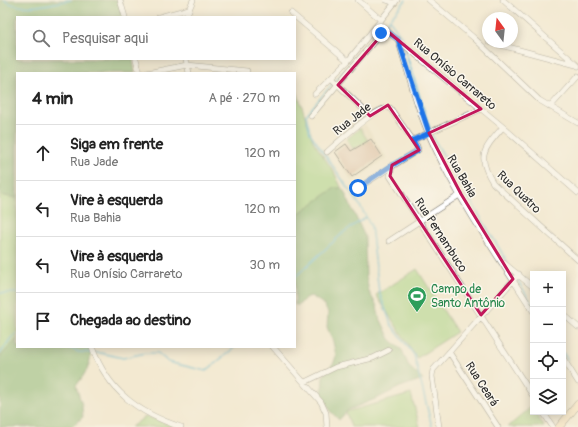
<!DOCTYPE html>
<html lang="pt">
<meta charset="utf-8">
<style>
body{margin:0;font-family:Pangolin,sans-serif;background:#f6f6f6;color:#222}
.controls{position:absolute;right:12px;bottom:12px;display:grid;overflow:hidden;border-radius:0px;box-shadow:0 2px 10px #0003}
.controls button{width:36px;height:36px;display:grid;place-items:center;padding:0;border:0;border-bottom:1px solid #e0e0e0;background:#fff;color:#222;font:20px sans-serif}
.compass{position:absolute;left:482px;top:12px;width:36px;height:36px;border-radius:50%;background:#fff;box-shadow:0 2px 10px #0003;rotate:345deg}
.stop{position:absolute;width:12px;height:12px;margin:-9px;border:3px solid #1a73e8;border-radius:50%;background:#fff}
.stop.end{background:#1a73e8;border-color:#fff;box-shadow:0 1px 4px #0008}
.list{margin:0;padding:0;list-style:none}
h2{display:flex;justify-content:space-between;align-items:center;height:52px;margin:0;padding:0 16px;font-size:17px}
h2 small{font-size:13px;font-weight:400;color:#767676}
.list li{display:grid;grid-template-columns:26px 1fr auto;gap:12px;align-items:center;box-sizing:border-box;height:56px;padding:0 16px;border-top:1px solid #e0e0e0}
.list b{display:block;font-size:15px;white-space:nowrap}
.list p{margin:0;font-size:13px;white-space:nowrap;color:#767676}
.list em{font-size:13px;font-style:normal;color:#767676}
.icon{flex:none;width:22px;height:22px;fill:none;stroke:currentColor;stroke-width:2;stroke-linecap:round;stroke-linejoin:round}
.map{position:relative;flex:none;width:578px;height:427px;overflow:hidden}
.search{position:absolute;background:#fff;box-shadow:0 2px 10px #0003;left:16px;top:16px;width:280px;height:44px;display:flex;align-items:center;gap:10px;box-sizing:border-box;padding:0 14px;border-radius:0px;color:#767676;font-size:15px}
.panel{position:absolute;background:#fff;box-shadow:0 2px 10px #0003;left:16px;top:72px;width:280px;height:276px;border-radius:0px}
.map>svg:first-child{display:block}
.built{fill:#e5dbba}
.green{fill:#a3d281;stroke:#677e56}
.forest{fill:#82b46f;stroke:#56704d}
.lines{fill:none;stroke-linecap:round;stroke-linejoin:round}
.stream{stroke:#51b3d0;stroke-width:1.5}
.building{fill:#d1aa8e}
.street-casing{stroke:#716e65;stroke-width:6}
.secondary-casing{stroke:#716e65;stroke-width:8}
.street{stroke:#fff;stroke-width:5}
.secondary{stroke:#fbe6c4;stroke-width:7}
.route{stroke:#1a73e8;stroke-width:5}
.marked{fill:none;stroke:#c2185b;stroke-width:3;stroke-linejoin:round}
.labels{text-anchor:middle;stroke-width:3;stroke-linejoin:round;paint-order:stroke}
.street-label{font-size:12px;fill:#2b2b2b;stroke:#fbf7ec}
.leisure-label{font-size:12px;fill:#27864d;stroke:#fbf7ec;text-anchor:start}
</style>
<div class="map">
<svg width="578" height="427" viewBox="0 0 578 427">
<rect width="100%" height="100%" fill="#fbf7ec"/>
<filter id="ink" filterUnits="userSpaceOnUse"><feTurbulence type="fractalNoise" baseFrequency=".025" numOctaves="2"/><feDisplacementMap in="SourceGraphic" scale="8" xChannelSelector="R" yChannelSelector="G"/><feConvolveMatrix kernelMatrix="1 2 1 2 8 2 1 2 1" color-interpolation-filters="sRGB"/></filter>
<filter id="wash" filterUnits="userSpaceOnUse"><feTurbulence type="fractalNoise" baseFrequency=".012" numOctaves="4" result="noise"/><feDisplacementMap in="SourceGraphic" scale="16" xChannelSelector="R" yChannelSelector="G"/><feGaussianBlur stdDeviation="0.9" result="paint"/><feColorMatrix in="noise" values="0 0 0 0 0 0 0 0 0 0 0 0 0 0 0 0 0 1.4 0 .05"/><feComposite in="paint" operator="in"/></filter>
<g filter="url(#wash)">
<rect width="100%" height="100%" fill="#f3e9d1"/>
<path class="built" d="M365,124L387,158L352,182L332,151Z"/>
<path class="green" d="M295,85L313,141L334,172L342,189H335L295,216Z
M360,128L368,141L358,148L356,147L353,149L347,139Z
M0,195L17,198V339L0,357Z
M417,269L457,332L417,358L376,295Z
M411,394L420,427H351L346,412Z
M531,407L544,427H508Z
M146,416L176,427H131Z"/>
<path class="forest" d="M0,0H119L124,17H17V59H133L135,73H17V198L0,195Z
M335,188H341L344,191L365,237L366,276L369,292L377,306L379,316L390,339L402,350L409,367L423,379L400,387L378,398L348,410L339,420L332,413L322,396L323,376L334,362L336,356L333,342L327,327L328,312L322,303L311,296L305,298L299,305H295V216Z
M17,339V347H90C93,363 85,374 76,386L82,405L83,417L72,427H0V357Z"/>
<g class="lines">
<path class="stream" d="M4,0C21,13 52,3 71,0
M389,19L402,37L403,43
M404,47L432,136L508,263
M336,80L406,0
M333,83L306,115L310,133L359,204L371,226L379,292L391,324L414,355L432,427
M295,277L344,232L366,217
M517,279L533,306
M0,293H17
M67,347L79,352L101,353L123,358L145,353H158L168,362L206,371L235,347
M563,353L567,359
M0,354L11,338L17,333"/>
</g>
<g id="blocks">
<path class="building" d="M371,139L382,156L352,177L335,152L346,144L351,151Z"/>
</g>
</g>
<g filter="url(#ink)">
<use href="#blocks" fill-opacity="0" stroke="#716e65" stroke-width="1"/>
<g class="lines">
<g class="street-casing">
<path id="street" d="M120,0L125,17
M358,0L381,20
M386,0L395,3
M429,0L474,38L539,100L578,123
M503,0L578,66
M291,13L348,61
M159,17L189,9
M186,17L193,0
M398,39C409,75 418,113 434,146C460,203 499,258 533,311
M489,42L576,65
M136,59L140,73
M186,59L189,73
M147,73L187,65L247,71
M331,78L370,116
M315,94L348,61L397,0
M550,107L578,76
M311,116L381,33L386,30L503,127L578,193
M503,127C484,149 476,156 493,183L578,260
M413,140L481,109
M327,152C337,143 379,104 390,108L417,146L418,150L358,188
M392,165L390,176L533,396
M389,241L461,194
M504,263L533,287
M563,314L578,327
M92,347C108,391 138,413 181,427
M273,347L321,402L326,413L327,427
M449,352L498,427
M563,358L578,382
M305,382L336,367L373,358L389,350
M543,412L553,427
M439,427L432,376L433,370L519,274"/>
</g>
<g class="secondary-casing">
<path id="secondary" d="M559,427L578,404"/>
</g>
<use href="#street" class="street"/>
<use href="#secondary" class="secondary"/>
</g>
</g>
<g class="lines" filter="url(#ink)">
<path class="route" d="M358,188L392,165L417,151V148L413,140L429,133L398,39L386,30L381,33"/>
</g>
<path d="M0 0H578V427H0ZM386,30L481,109L429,133L461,194L513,279L481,315L390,176L392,165L419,150L388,105L370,116L338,85Z" fill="#f3e9d1" fill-opacity=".55" fill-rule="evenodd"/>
<path class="marked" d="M386,30L481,109L429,133L461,194L513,279L481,315L390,176L392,165L419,150L388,105L370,116L338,85Z"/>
<defs>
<g id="stadium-pin" transform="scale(1)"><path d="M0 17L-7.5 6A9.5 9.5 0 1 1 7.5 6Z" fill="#2e9e5b" stroke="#fbf7ec"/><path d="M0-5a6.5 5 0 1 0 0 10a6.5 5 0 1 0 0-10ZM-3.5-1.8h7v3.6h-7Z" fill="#fff"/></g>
</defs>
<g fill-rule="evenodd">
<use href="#stadium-pin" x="417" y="296"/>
</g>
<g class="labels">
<g class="street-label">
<text transform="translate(455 74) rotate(40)" y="4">Rua Onísio Carrareto</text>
<text transform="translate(352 119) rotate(-38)" y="4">Rua Jade</text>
<text transform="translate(462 176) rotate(60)" y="4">Rua Bahia</text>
<text transform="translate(519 192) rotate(44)" y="4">Rua Quatro</text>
<text transform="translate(441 235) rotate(57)" y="4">Rua Pernambuco</text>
<text transform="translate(482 384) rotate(57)" y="4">Rua Ceará</text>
</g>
<g class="leisure-label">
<text x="431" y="293">Campo de<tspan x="431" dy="14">Santo Antônio</tspan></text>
</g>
</g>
</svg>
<div class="controls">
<button>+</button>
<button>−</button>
<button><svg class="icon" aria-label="locate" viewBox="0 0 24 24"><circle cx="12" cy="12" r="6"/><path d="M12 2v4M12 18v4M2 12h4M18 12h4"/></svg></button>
<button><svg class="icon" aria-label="layers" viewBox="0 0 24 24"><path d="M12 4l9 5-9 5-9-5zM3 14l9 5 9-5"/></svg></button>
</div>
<svg class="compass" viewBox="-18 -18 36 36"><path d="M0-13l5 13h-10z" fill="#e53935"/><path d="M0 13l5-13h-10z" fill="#767676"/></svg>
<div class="stop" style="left:358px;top:188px"></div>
<div class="stop end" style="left:381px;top:33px"></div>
<div class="search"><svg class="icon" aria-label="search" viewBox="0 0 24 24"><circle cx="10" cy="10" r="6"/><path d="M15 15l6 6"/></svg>Pesquisar aqui</div>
<section class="panel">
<h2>4 min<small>A pé · 270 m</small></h2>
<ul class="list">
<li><svg class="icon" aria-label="ahead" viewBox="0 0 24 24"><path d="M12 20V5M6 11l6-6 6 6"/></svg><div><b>Siga em frente</b><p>Rua Jade</p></div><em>120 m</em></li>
<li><svg class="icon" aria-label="left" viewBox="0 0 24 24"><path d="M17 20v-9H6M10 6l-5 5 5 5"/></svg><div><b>Vire à esquerda</b><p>Rua Bahia</p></div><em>120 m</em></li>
<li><svg class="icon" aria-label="left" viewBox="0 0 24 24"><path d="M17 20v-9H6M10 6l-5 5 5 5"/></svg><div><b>Vire à esquerda</b><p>Rua Onísio Carrareto</p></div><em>30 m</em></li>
<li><svg class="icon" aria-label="arrive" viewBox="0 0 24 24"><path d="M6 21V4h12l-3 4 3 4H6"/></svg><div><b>Chegada ao destino</b></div></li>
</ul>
</section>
</div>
